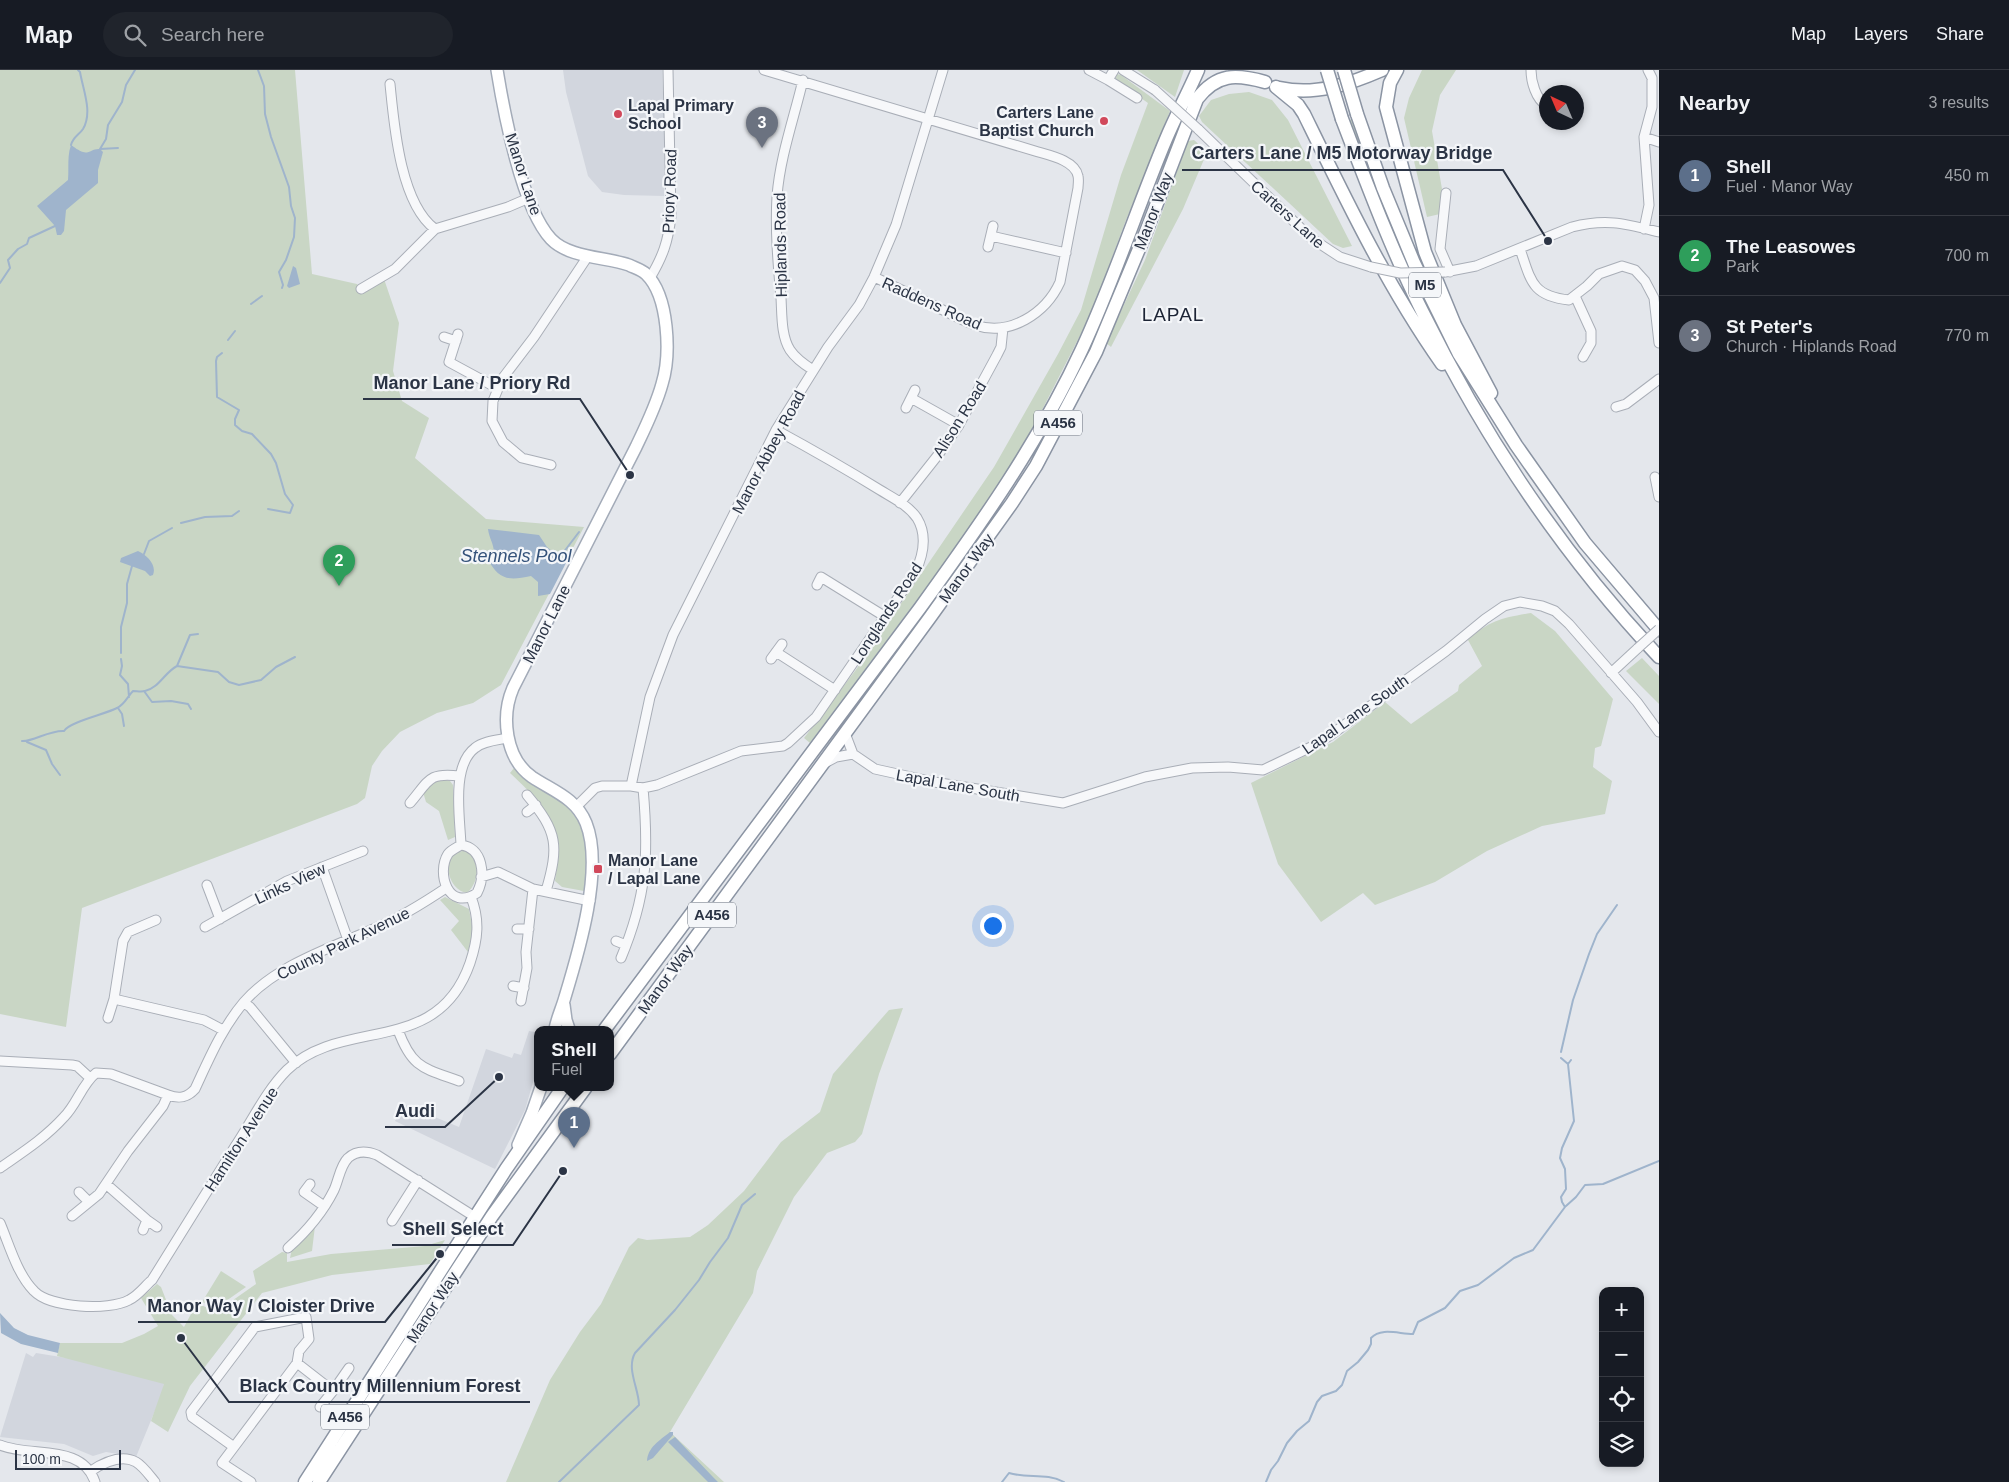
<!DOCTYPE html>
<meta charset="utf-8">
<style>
body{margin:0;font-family:Helvetica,sans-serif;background:#20242c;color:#f1f3f6}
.controls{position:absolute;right:15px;bottom:15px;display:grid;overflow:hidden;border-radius:10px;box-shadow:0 2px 8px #0003}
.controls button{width:45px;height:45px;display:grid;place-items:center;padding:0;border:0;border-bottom:1px solid #363941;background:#171b24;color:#f1f3f6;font:25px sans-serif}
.compass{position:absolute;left:1539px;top:15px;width:45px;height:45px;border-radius:50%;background:#171b24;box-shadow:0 2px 8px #0003;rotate:316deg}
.scale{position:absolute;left:15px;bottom:12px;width:106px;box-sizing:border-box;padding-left:5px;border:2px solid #2b3445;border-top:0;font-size:14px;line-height:18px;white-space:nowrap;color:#2b3445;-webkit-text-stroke:4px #f4f6f9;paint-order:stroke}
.you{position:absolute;left:992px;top:855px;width:18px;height:18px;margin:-12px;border:4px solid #fff;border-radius:50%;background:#1a73e8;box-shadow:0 0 0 8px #1a73e833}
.badge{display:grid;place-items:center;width:32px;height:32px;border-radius:50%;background:#b45309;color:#fff;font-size:16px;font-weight:700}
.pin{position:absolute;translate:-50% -41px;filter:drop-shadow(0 1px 2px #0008)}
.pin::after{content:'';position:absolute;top:26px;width:18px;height:15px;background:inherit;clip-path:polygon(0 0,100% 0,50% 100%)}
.popup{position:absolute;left:534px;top:956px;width:80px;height:65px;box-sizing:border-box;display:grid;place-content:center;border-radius:10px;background:#171b24;filter:drop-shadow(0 1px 4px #0005);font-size:16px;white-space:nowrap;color:#9ea1a6}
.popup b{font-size:19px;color:#f1f3f6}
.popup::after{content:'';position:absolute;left:50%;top:100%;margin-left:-10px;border:10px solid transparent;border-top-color:#171b24}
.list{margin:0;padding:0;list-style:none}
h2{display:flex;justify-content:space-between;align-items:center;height:65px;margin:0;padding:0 20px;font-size:21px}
h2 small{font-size:16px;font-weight:400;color:#9ea1a6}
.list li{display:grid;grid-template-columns:32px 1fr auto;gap:15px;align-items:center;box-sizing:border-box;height:80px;padding:0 20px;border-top:1px solid #363941}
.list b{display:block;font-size:19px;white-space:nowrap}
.list p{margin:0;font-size:16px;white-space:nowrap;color:#9ea1a6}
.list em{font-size:16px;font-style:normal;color:#9ea1a6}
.icon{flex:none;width:28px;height:28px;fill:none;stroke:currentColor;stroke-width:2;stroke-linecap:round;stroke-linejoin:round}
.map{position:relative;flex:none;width:1659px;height:1412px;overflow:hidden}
header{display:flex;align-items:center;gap:30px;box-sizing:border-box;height:70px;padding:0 25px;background:#171b24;border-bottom:1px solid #363941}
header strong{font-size:24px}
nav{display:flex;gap:28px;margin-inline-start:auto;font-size:18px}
.search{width:350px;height:45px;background:#20242c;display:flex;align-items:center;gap:12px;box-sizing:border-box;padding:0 18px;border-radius:28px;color:#9ea1a6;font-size:19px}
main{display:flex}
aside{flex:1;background:#171b24}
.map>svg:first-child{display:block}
.built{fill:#d2d6de}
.green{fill:#c9d6c5}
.water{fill:#9fb4cc}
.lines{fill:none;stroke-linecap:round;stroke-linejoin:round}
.stream{stroke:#9fb4cc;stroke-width:2}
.minor-casing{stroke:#a9aeb7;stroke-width:11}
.major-casing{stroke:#a3abb8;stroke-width:14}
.highway-casing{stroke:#8b94a3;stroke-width:15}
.minor{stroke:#f7f8fa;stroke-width:9}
.major{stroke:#fff;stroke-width:11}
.highway{stroke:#fff;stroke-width:12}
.minor-bridge-casing{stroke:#a9aeb7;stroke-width:11;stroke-linecap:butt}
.highway-bridge-casing{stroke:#8b94a3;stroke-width:15;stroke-linecap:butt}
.minor-bridge{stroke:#f7f8fa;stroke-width:9}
.highway-bridge{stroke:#fff;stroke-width:12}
.poi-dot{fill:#d1495b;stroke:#f4f6f9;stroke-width:2}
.labels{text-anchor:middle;stroke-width:4.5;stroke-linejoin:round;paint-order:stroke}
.shield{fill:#f4f6f9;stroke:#676e7b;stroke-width:1}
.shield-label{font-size:15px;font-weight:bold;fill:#2b3445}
.poi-label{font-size:16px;font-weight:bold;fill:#2b3445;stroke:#f4f6f9;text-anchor:start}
.street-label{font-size:16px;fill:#2b3445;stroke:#f4f6f9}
.water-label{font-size:18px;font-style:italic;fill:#34527a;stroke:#f4f6f9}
.quarter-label{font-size:19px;letter-spacing:1px;fill:#1d2536;stroke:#f4f6f9}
.leader{fill:none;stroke:#2b3445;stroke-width:2}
.callout-dot{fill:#2b3445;stroke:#f4f6f9;stroke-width:2}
.callout-label{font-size:18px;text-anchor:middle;font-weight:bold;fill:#2b3445;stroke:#f4f6f9;stroke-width:4.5;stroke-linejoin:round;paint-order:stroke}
</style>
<header>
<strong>Map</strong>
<div class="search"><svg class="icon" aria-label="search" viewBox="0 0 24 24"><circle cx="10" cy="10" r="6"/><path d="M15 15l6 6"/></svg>Search here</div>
<nav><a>Map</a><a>Layers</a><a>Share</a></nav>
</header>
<main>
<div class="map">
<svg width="1659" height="1412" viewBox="0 0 1659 1412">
<rect width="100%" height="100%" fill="#e4e7ec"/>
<path class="built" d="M563,0H662L665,66L664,126L624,125L602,122L588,106L566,22Z
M538,960V995L525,1040L495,1099L395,1051L403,1034L459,1057L486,979L512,988L514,983L521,985L529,961L535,962Z
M174,1275L161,1326L136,1387L106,1382L93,1386L64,1374L0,1367L26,1283L33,1287L36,1283L67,1288Z"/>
<path class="green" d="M0,0H295L312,204L357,214L361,219L384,209L399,253L393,301L402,331L429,348L415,388L486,449L584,457L501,615L473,633L437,643L400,662L382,681L372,696L365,728L357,734L82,838L66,957L0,944Z
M1137,0H1184L1175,27Z
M1422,0H1456L1440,25L1432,61L1442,119L1440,144L1427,147L1404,48L1409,28Z
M1117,4L1121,5L1170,41L1126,150L1091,244L1039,346L1001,413L932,510L810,673L804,668L855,601L994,397L1058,284L1081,240L1121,105L1148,33L1115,10Z
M1249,22L1272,30L1288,50L1352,176L1343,178L1333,174L1202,52L1199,46L1211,30L1229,24Z
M1353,49L1385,142L1349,50Z
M1194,70L1204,79L1205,87L1183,139L1111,277L1106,273L1145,190L1188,71Z
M1531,543L1555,561L1613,629L1601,676L1595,678L1593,697L1612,711L1605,744L1542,756L1487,781L1435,812L1375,835L1363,823L1321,852L1278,794L1251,713L1333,672L1385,632L1411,654L1458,621L1459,615L1482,596L1468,570C1490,550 1502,548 1531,543Z
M1642,588L1659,606V634L1626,601Z
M514,698C519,702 524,707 529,711C540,718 552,723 562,731C588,752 590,790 584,821L562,817L555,811C556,801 559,790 559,780C559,748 531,723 510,703Z
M444,709L450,711L453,715L455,767L448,770L439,741L426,732L423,722L434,711Z
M463,781L470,782C480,795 479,812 467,823C449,820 442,792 455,783C455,783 462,781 463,781Z
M445,827L469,839L473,860L468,882L451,860L459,851L440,830Z
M903,938L879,1004L862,1064L855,1072L827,1083L794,1127L757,1201L753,1223L670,1362L724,1412H506L550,1310L580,1262L601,1234L629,1177L638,1168L647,1170L690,1167L708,1155L744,1121L781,1072L820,1042L833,1004L889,940Z
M315,1156L312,1181L290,1188L292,1179Z
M445,1170L430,1194L332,1205L262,1223L190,1316L168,1362L151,1351L164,1314L57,1286L60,1273H122L144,1264L158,1256L141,1228L157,1214L161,1217L172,1245L184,1257L197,1233L216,1242L256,1214L253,1201L282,1182L287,1183V1192L331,1184L425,1176Z
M221,1201L246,1217L216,1238L202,1232Z"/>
<path class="water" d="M71,75C74,77 79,81 83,82C89,84 93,78 100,79L103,82L98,100V113L66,140L64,161L61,165H57L55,156L37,136L68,110C69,98 67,86 71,75Z
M293,196L296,198L300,214L289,218L287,216Z
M488,459L539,465L547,477L566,493L550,524L538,526V512L531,506C508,511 499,510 487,488L494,483C494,474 489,468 488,459Z
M138,481C147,485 157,495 153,505L150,506L145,501L120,492L121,488Z
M0,1243L14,1258L28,1265L60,1273L58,1283L21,1274L1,1263Z
M670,1362H673V1365L653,1388L647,1391C648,1377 659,1371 670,1362Z
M675,1367L712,1406L718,1412H708L668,1372Z"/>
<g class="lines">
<path class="stream" d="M258,0L264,16L265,44L271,67L289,117L291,136L295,148L294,167L286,190L279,202L283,215L282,218
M71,75C73,67 79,65 83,59C93,42 83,20 80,2L78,0
M100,79L106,69L108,55L122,32L126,15L135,0
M100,79L118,78
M0,213L10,198L8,190L18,179L27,174L29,168L55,156
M251,234L262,226
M228,270L235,261
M222,283L217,287L216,291L217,327L239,340L235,349V355L242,361L252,364L271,384L276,393L285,424L293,435L290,443L268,439
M181,453L205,447L232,446L239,441
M144,484L149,471L172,458
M560,487L579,462
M121,583V557L127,533V514L132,496
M121,589L122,596L120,605L128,614L129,627
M177,596L190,565L198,564
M144,621L152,632L171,631L188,634L191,639
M118,638L122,644L124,656
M22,671C33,672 49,660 64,661C69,652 106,644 117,638C125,634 127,627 133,621C137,621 141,622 145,621C159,618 165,602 177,596L218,602L229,612L239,615L261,610L276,597L295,587
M27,672L46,680L52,694L60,705
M1561,982L1573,930L1589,884L1597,864L1617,835
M1561,988L1568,994
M1566,1136L1576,1127L1585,1115L1603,1114L1659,1091
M559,1412L639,1335C639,1319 626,1299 635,1283L675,1240L699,1210L710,1192L728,1168L742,1135L755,1124
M1002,1412L1009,1403C1028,1409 1046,1402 1064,1412
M1266,1412L1271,1400L1278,1391L1287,1373L1297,1361L1309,1351L1317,1332L1322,1326L1336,1321L1342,1315L1347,1301L1358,1292L1368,1280L1371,1274V1268C1381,1257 1399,1264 1413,1264L1418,1252L1445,1238L1460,1221L1478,1215L1514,1188L1533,1180L1565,1137L1562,1132L1561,1127L1566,1119L1565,1099L1560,1088L1562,1078L1574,1051L1568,994L1571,990"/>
<g class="minor-casing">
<path id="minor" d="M764,0L1035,81C1048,85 1075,90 1078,106C1079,110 1078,115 1078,118L1060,212C1046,243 1010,267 975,255C961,250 947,242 933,235C913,226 894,216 874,207
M1089,0L1108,10
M1114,0L1108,10L1137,28
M1123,0L1155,20
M1531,0C1531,12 1536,29 1546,35
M803,10C794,48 780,87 777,126C775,160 778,194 781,228C782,244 781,266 790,280C796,289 805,295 813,300
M390,14C394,54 400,133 435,159
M1576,45L1578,33
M1198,59L1311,168L1340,187L1371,197
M1644,67L1659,72
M1446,123L1440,179L1450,202
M1644,159L1649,135L1644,67L1652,37V8L1648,0
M991,166L1066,183
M988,177L993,156
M1520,179C1531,211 1532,226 1569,230L1587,216L1599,204L1622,196L1635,200L1645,211L1654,228L1659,273
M1445,202L1476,196L1572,157C1607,148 1626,154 1659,162
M650,208C663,186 668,172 671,146L668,0
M361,219L395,199L435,159L508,137L529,128
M1575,226L1591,261V273L1583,287
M458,264L449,292L497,318
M444,267L456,271
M911,328L959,355
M1616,337L1626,334L1659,309
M906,338L915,320
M551,395L522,388L503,372L492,351L493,331L502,309L534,267L588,186
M1655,407L1659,427
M900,433L938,385L959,355L997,285L1001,277L1003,258
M817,515L821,507L884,546
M776,582L835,620
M771,589L782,574
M1611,603L1638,578
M845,663L853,684L875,699L934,712L1063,733L1145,707L1192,698L1228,697L1263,700L1313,676L1332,664L1446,581L1485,549L1504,536L1520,532L1542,536L1555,541L1569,554L1637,632L1659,662
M825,693L836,687L853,684
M631,716L650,627L673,565L776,360L828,277L859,235L874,207L896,155L943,0
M527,725C558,762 559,776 546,821
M410,733C429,711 428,702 459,706
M576,737L595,718L602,716H631L643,718L657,715L741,681L783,676L788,673L816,647L915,503C923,486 928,466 917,448C908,435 893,428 880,420C846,399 811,379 776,360
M527,742L536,735
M461,775C483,778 486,805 477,823C448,842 436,803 448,784C451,780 456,778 461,775Z
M461,775C460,748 451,696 475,678C483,671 498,670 508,668
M322,797L348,870
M481,807L498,802L533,819L590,831
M207,815L220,849
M205,857L287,811L363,781
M517,859H529
M616,871L626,875
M621,888C647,826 649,784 643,718
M513,916L524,918
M114,929L204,950L223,960
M521,931L527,898L526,882L533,819
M244,933L250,937L296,993
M108,948L114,929L123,871L128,862L156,850
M398,960C412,998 423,998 459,1011
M0,991L72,995L77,996L90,1008
M0,1098C23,1082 45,1068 64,1047C77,1034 82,1014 96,1003L111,1004L168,1025
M106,1114L147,1150L157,1157
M310,1114L304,1122L324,1136
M79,1122L89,1132
M72,1146L99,1124L128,1081L163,1036L168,1025C179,1029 187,1028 195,1019C209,989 222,958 244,932C277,894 334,877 380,856C403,846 425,832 446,818
M392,1151L418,1110
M0,1153C9,1174 17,1204 34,1221C50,1238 109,1241 129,1230C138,1226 145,1216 152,1210C180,1165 208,1120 236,1075C252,1051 266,1021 287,1000C343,946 437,988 470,893C478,869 480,850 471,827
M143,1160L147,1150
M288,1178C306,1162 323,1142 334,1120C339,1109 340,1096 348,1088C357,1080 367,1081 377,1085L475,1147
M333,1321L349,1298
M0,1375C32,1388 82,1373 95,1412
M234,1377L192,1347L191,1342L255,1257L306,1247L309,1269L299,1281L297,1293
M91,1401C103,1393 121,1384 136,1392C143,1396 150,1406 155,1412
M251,1412L222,1393L297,1293L333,1321L320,1337"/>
</g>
<g class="major-casing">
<path id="major" d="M497,0C504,43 522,138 551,169C569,188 606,187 629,195C635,198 642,200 646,204C669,226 671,285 662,314C656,336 646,356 636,377L513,618C501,646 505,688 532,707C553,721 576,728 586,753C604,798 579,881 565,927C562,938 557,948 555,959
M564,935L566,950L569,959
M518,1075L532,1043L541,1017"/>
</g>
<g class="highway-casing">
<path id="highway" d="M1397,0L1390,13L1386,37L1425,182L1455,255L1491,323
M1276,17L1298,35L1304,44C1346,130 1387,216 1442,294
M1280,18C1315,26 1350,14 1382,0
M1357,44L1383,118L1414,193L1459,284L1516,375L1585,473L1659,560
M1342,49C1367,114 1391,179 1422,241C1484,367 1563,485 1659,587
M605,959L920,538C980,455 1039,372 1082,279C1114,210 1137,138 1166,69C1176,45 1188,23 1198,0
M610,984L931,546L1012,433L1036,396L1096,282L1144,167L1197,29C1217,3 1236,4 1265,12
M305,1412L506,1099L563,1017
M319,1412L492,1146L586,1017"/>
</g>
<use href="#minor" class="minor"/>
<use href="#major" class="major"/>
<use href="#highway" class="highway"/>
<g class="minor-bridge-casing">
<path id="minor-bridge" d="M1155,20L1198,59
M1371,197L1400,203L1445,202
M1638,578L1659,559"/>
</g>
<g class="highway-bridge-casing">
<path id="highway-bridge" d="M1327,0L1342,49
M1344,0L1357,44"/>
</g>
<use href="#minor-bridge" class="minor-bridge"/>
<use href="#highway-bridge" class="highway-bridge"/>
</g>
<g class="poi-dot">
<circle cx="618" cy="44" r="5"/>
<circle cx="1104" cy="51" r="5"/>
<rect x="593" y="794" width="10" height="10" rx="2.5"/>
</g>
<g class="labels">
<g class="shield">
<rect x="1409" y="202.5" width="32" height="25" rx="4"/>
<rect x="1034" y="340.5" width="48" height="25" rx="4"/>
<rect x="688" y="832.5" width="48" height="25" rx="4"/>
<rect x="321" y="1334.5" width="48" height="25" rx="4"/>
</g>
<g class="shield-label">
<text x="1425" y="220">M5</text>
<text x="1058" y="358">A456</text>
<text x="712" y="850">A456</text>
<text x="345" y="1352">A456</text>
</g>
<g class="poi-label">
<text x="628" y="41">Lapal Primary<tspan x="628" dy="18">School</tspan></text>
<text x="1094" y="48" text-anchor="end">Carters Lane<tspan x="1094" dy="18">Baptist Church</tspan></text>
<text x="608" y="796">Manor Lane<tspan x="608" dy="18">/ Lapal Lane</tspan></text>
</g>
<g class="street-label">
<text transform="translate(524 104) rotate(72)" y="6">Manor Lane</text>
<text transform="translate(669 121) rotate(-88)" y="6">Priory Road</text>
<text transform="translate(1153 141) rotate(-69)" y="6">Manor Way</text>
<text transform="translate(1288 144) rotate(42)" y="6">Carters Lane</text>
<text transform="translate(780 175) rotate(-91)" y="6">Hiplands Road</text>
<text transform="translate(932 233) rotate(24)" y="6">Raddens Road</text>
<text transform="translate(959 349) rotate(-58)" y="6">Alison Road</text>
<text transform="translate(768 382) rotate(-62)" y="6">Manor Abbey Road</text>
<text transform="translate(966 498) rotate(-54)" y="6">Manor Way</text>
<text transform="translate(886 543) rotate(-57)" y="6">Longlands Road</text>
<text transform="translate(546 554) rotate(-63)" y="6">Manor Lane</text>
<text transform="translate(1355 644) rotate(-35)" y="6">Lapal Lane South</text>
<text transform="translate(958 715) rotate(10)" y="6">Lapal Lane South</text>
<text transform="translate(290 813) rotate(-25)" y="6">Links View</text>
<text transform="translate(343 873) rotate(-26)" y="6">County Park Avenue</text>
<text transform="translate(665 909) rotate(-54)" y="6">Manor Way</text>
<text transform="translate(241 1069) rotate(-57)" y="6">Hamilton Avenue</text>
<text transform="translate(432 1237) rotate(-57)" y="6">Manor Way</text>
</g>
<g class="water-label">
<text x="516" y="492">Stennels Pool</text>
</g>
<g class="quarter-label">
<text x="1173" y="251">LAPAL</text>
</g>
</g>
<path class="leader" d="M1548 171L1503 100H1182M630 405L580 329H363M499 1007L445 1057H385M563 1101L513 1175H392M440 1184L385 1252H138M181 1268L229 1332H530"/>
<g class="callout-dot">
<circle cx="1548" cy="171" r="5"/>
<circle cx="630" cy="405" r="5"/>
<circle cx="499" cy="1007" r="5"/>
<circle cx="563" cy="1101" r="5"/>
<circle cx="440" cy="1184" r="5"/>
<circle cx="181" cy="1268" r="5"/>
</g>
<g class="callout-label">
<text x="1342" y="89">Carters Lane / M5 Motorway Bridge</text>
<text x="472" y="319">Manor Lane / Priory Rd</text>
<text x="415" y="1047">Audi</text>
<text x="453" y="1165">Shell Select</text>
<text x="261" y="1242">Manor Way / Cloister Drive</text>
<text x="380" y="1322">Black Country Millennium Forest</text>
</g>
</svg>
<div class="controls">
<button>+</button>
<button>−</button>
<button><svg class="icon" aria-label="locate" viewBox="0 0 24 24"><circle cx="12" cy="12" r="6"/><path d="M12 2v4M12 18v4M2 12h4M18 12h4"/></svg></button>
<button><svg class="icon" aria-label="layers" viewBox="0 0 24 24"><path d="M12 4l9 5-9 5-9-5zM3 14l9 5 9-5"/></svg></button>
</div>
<svg class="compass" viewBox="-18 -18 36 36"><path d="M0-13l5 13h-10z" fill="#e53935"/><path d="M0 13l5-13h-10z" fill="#9ea1a6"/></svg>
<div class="scale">100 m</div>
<div class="you"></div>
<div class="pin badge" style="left:574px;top:1078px;background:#5c6f8a">1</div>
<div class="popup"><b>Shell</b>Fuel</div>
<div class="pin badge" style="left:339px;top:516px;background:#2e9e5b">2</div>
<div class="pin badge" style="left:762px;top:78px;background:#6b7280">3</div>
</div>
<aside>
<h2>Nearby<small>3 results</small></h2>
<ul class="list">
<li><span class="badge" style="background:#5c6f8a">1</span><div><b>Shell</b><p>Fuel · Manor Way</p></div><em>450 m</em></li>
<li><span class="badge" style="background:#2e9e5b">2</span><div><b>The Leasowes</b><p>Park</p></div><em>700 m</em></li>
<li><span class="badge" style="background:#6b7280">3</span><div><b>St Peter's</b><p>Church · Hiplands Road</p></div><em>770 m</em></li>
</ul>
</aside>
</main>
